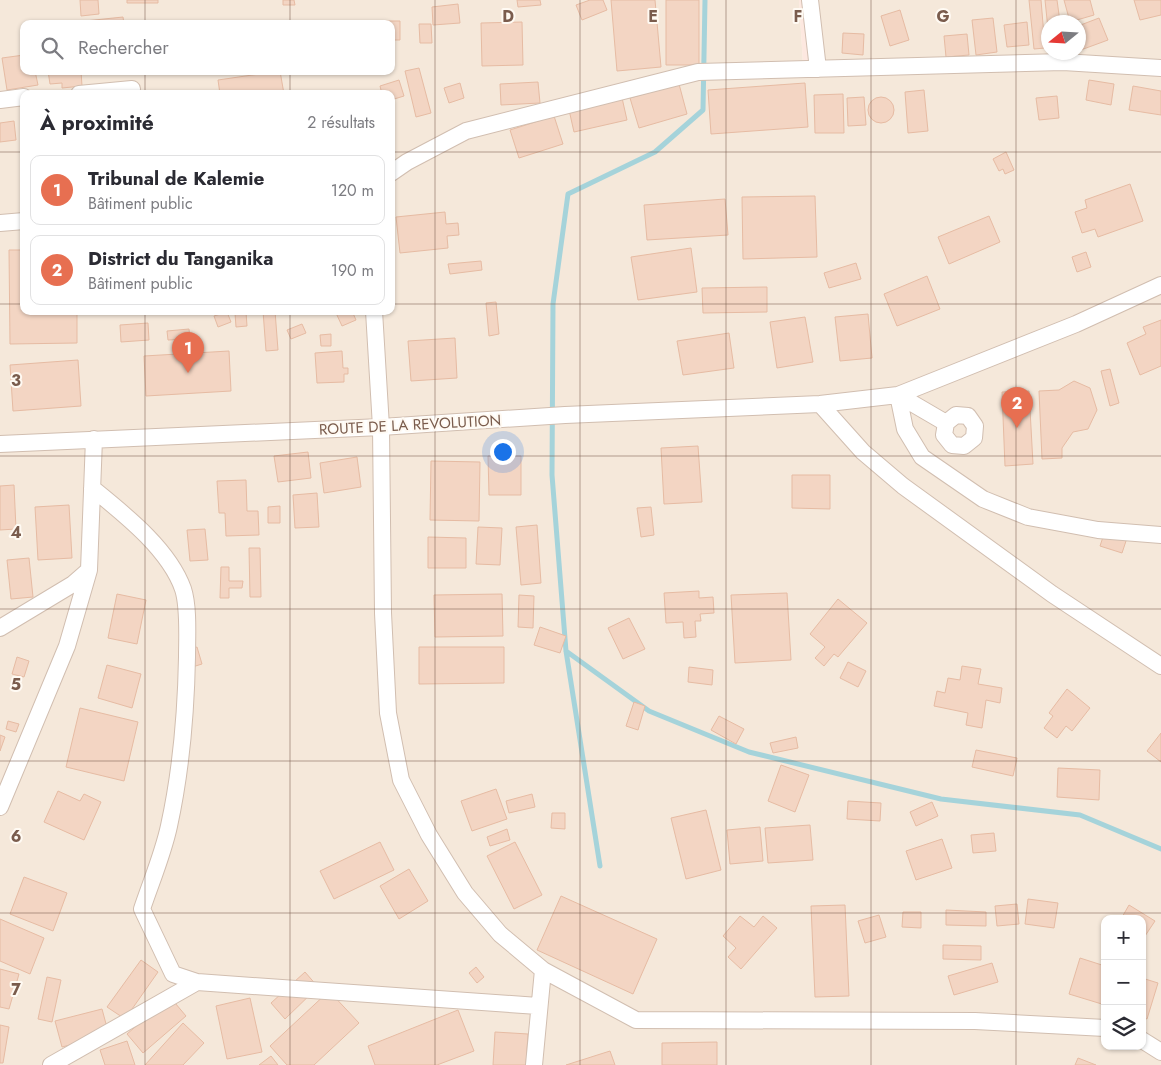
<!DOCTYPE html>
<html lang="fr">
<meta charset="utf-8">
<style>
body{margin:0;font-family:Jost,sans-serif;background:#f7f7f7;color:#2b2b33}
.controls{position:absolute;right:15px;bottom:15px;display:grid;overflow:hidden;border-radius:10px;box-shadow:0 1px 4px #0004}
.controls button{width:45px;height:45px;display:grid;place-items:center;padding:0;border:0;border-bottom:1px solid #e1e1e2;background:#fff;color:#2b2b33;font:25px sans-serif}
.compass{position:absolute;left:1041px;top:15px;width:45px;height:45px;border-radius:50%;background:#fff;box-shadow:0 1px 4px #0004;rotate:252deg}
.you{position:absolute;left:502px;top:451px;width:18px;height:18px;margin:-12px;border:4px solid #fff;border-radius:50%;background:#1a73e8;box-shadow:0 0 0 8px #1a73e833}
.badge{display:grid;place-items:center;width:32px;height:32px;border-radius:50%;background:#e76f51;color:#fff;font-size:16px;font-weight:700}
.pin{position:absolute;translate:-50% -41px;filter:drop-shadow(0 1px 2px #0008)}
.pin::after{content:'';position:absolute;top:26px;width:18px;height:15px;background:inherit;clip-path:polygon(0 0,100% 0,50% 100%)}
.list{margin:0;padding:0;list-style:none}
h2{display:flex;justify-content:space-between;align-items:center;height:65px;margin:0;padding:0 20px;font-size:21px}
h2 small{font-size:16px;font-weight:400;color:#7c7c81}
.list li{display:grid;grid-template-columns:32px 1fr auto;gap:15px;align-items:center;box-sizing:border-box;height:70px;margin:0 10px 10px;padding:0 10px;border:1px solid #e1e1e2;border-radius:10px}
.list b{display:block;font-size:19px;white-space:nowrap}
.list p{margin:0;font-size:16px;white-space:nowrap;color:#7c7c81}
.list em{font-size:16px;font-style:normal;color:#7c7c81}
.icon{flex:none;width:28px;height:28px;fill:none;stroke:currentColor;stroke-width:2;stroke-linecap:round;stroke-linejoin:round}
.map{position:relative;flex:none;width:1161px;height:1065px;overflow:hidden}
.search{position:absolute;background:#fff;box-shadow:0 1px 4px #0004;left:20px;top:20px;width:375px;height:55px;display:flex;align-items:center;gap:12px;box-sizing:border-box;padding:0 18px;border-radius:10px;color:#7c7c81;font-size:19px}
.panel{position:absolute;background:#fff;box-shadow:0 1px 4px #0004;left:20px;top:90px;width:375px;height:225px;border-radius:10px}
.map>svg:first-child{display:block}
.residential{fill:#f5e8da;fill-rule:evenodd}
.commercial{fill:#fde8e0}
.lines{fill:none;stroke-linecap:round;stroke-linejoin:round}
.stream{stroke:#a5d3da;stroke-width:5}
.building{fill:#f3d5c3;stroke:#e6bba3}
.street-casing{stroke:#d1beb0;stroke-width:18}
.street{stroke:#fff;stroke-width:16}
.grid{fill:none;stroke:#7a5c4d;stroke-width:1;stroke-opacity:0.55}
.labels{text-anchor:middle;stroke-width:4;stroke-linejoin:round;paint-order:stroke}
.street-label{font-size:15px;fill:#7a5c4d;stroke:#fffaf3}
.grid-label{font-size:16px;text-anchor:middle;font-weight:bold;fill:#7a5c4d;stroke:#fffaf3;stroke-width:4;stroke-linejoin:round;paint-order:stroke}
</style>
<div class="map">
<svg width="1161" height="1065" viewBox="0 0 1161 1065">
<rect width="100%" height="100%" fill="#fdf6ec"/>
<path class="residential" d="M0,0H799L803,64L816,0H1161V1065H0ZM1048,22H1078V52H1048ZM24,24H391V71H24ZM24,94H391V311H24ZM1105,919H1142V1046H1105Z"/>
<path class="commercial" d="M799,0H816L820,62L803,64Z"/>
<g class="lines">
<path class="stream" d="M566,651L649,711L749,752L941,799L1080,815L1161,849
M600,866L566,651L552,475L553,304L568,194L655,152L703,110L705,0"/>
</g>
<path class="building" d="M80,0H98L99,14L81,16Z
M127,0H158V3H127Z
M283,0H294L295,5H283Z
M517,0H540L541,5L518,7Z
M590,0H603L607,10L582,20L576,5Z
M611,0H655L661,67L617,71Z
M666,0H699V65H666Z
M1029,0H1041L1045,48L1034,49Z
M1045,0H1057L1060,22H1048V29Z
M1064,0H1090L1094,15L1070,22Z
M1134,0H1161V15L1140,20Z
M458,4L460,23L433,25L432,7Z
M900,10L909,40L890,46L881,16Z
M123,17L124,24H86L85,21Z
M993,18L997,52L976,55L972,20Z
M1099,18L1108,40L1078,51V26Z
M276,21H297V24H276Z
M368,21H400V40H391V24H368Z
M522,22L523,65L482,66L481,23Z
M1027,22L1029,45L1007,47L1004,25Z
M419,24H431L432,43H420Z
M843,33L864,34L863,55L842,53Z
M967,34L969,55L946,57L944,36Z
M24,55V71H35L38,85L7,90L2,58Z
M419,68L431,113L416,117L405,71Z
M48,71H81L82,86L62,88V83L50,84Z
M280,71L284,94H220L218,80Z
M399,80L404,96L391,100V94H382L380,86Z
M1089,80L1114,84L1111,105L1086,100Z
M538,82L540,103L501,105L500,84Z
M460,83L464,98L449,103L444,88Z
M805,83L808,127L711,134L708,90Z
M679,84L687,114L639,128L630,98Z
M1133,86L1161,91V115L1129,110Z
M620,89L627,120L574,132L567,101Z
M924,90L928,131L908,133L905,92Z
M843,94L844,133H815L814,95Z
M1057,96L1059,118L1039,120L1036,98Z
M868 110a13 13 0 1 1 26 0a13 13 0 1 1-26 0Z
M864,97L866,125L848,126L847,98Z
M554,116L563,144L519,158L510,130Z
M14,121L16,140L0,142V123Z
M1006,152L1014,170L1005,174L1003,169L999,171L993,159Z
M1130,184L1143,221L1098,237L1095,229L1082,233L1075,212L1087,208L1085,200Z
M815,196L817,257L743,259L742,197Z
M725,199L728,235L647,240L644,205Z
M445,212L446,224L458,223L459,235L447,236L448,248L400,253L396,217Z
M989,216L1000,242L949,264L938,237Z
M691,248L697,292L638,300L631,257Z
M9,250H24V311H77V343L10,344Z
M1086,252L1091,267L1077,272L1072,257Z
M481,261L482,270L450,274L448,264Z
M856,263L861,279L829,288L824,273Z
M927,276L940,309L897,326L884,294Z
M767,287V312L703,313L702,288Z
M496,302L499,334L489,336L486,303Z
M263,311H275L278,350L266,351Z
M340,311H352L356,320L342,326L336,313Z
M227,312L231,322L218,327L214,316Z
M246,312L247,326L236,327L235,313Z
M868,314L872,358L840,361L835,317Z
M805,317L813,362L777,368L770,322Z
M1161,320V366L1140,375L1127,343L1146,334L1143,327Z
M148,323L149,340L121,342L120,325Z
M302,324L306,333L291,339L287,330Z
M189,329L190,339L168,340L167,331Z
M729,333L734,368L683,375L677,341Z
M331,334V346H321L320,335Z
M455,338L457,378L411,381L408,341Z
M229,351L231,391L146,396L144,356Z
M342,351L343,368H348V374H344V382L317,383L315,353Z
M78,360L81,406L13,411L10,365Z
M1110,369L1119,403L1110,406L1101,371Z
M1074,381L1090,388L1097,410L1088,429L1073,432L1062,448V458L1042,459L1039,391L1059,390Z
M1029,391L1033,464L1005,466L1002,392Z
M698,446L702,502L664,504L661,448Z
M308,452L311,478L278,482L274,456Z
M488,456H521V495H489Z
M357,457L361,487L324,493L320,463Z
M431,461L480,462L479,521L430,520Z
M792,475H830V509L792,508Z
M246,480L247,511H258L259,535L226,536L225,513H219L217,481Z
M14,485L16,529L0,530V486Z
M317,493L319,527L295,528L293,495Z
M69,505L72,558L38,560L35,507Z
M280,506V523H268V507Z
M651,507L654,535L641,537L637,508Z
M537,525L541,583L521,585L516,527Z
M478,527L502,528L500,565L476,564Z
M205,529L208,560L190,561L187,530Z
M1104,534L1126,541L1122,553L1100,546Z
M428,537L466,538V568H428Z
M249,548H260L261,597H250Z
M29,558L33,597L11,599L7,560Z
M221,567H229V581H243L242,588H229V598H220Z
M699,591V598L713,597L714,613L700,614L701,621H695L696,637L684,638L683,622L666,623L664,593Z
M787,593L791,660L735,663L731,595Z
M117,594L146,600L137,644L108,638Z
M502,594L503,636L435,637L434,595Z
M519,595L534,596L533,628L518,627Z
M838,599L867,623L838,657L834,654L824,666L815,658L825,647L810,634Z
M629,618L645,649L623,659L608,628Z
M540,627L566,636L560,653L534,645Z
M197,647L202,664L189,668L183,651Z
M419,647H504V683L419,684Z
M17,657L29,661L24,677L12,674Z
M848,662L866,671L858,687L840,678Z
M107,665L141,674L132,708L98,698Z
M962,666L981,669L978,684L1002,688L1000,703L986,700L982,728L966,725L968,713L934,706L937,691L945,693L948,678L960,680Z
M689,667L713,670L712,685L688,682Z
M1067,689L1090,708L1072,731L1066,726L1057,738L1044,728L1053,716L1049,713Z
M634,702L645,706L638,730L626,726Z
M80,708L138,722L124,781L66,767Z
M719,716L744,729L736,744L711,730Z
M8,721L19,724L16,732L6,729Z
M1161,733V762L1147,751Z
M0,735L5,737L0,751Z
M796,737L798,748L773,753L770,743Z
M976,750L1017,758L1013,776L972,767Z
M781,765L809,775L795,812L768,801Z
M1058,768L1100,770L1099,800L1057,797Z
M496,789L507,819L472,831L461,801Z
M58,791L80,801L84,794L101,802L84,840L44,822Z
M532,794L535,807L509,813L506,801Z
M848,801L881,803L880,821L847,819Z
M932,802L938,816L916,826L910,812Z
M706,810L721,870L686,879L671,818Z
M552,813H565V829L551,828Z
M810,825L813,860L768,863L765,828Z
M760,827L763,861L730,864L727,830Z
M507,829L510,840L490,846L487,837Z
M994,833L996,851L973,853L971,835Z
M942,839L952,868L916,880L906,851Z
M380,842L394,870L334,899L320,871Z
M515,842L542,895L514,909L487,856Z
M409,869L428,901L399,919L380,886Z
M24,877L67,893L53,931L10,914Z
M561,896L657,939L633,994L537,950Z
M1028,899L1058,903L1054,928L1025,924Z
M1017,904L1019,924L997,926L995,906Z
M845,905L849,996L815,997L811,906Z
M1129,905L1155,921L1143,939L1142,919H1121Z
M946,910L986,912V926L946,925Z
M903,912H921V928L902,927Z
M879,915L886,937L865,943L858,921Z
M740,916L754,927L763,916L777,928L741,969L728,957L736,948L723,936Z
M0,919L44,938L30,974L0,961Z
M943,945L981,946V960L943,959Z
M1080,958L1105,966V1005L1069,994Z
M141,960L158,972L125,1019L107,1007Z
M992,963L998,982L954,995L948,976Z
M476,967L484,977L477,983L469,973Z
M0,969L19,974L9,1009L0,1007Z
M305,972L318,987L285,1019L271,1003Z
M47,977L61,980L52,1022L38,1019Z
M1142,978L1158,983L1147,1019L1142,1017Z
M329,991L359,1023L314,1065H287L270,1046Z
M170,997L186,1016L143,1053L127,1034Z
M250,998L262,1052L227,1059L216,1006Z
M102,1009L109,1035L62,1047L55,1021Z
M458,1010L474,1051L437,1065H375L368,1046Z
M183,1023L204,1043L183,1065H145Z
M0,1025L9,1027L3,1063H0Z
M495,1032L528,1034L526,1065H493Z
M127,1041L135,1065H105L100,1050Z
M717,1042V1065H662V1043Z
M610,1051L615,1065H566Z
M271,1056L278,1065H259Z
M1078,1058L1096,1065H1075Z"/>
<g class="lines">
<g class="street-casing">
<path id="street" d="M810,0L818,69
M79,94L132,89
M0,100L24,97
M391,173L407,162L466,131L698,72L1063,62L1161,68
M0,223L24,221
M374,311L381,427L383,613L388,713L401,780L429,835L465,893L500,934L543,970L636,1020L975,1021L1105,1028
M898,395L905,429L922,457L983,499L1028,517L1098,530L1161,535
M898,395L946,423L944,435L952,445L964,446L974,438L975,426L968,416L956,415L946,423
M820,404L863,452L903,486L1052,594L1161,666
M0,444L381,427L565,415L820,404L898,395L1076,324L1161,285
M92,488C124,514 169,549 183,589C189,607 187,638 187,657C186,713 181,771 169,826C163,854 151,882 142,909L173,974L197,982L538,1006
M0,628L73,584L89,570
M0,807L67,646L89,570L94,439
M1142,1040L1161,1052
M51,1065L197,982
M534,1065L543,970"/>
</g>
<use href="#street" class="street"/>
</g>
<path class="grid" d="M145,0V24M290,0V24M435,0V1065M580,0V1065M726,0V1065M871,0V1065M1016,0V1065M145,71V94M290,71V94M0,152H24M391,152H1161M0,304H24M391,304H1161M145,311V1065M290,311V1065M0,456H1161M0,609H1161M0,761H1161M0,913H1161"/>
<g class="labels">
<g class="street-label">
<text transform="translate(410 425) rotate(-3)" y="5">ROUTE DE LA REVOLUTION</text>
</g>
</g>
<g class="grid-label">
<text x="508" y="22">D</text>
<text x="653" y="22">E</text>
<text x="798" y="22">F</text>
<text x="943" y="22">G</text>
<text x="16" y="386">3</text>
<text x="16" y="538">4</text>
<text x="16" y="690">5</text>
<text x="16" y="842">6</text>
<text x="16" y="995">7</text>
</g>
</svg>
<div class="controls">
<button>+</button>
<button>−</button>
<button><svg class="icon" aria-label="layers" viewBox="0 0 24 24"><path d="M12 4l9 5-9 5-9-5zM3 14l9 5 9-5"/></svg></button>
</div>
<svg class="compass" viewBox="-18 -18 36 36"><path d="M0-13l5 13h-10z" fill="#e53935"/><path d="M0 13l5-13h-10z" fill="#7c7c81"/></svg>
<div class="you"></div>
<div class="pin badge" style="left:188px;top:373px">1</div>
<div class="pin badge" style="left:1017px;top:428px">2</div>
<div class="search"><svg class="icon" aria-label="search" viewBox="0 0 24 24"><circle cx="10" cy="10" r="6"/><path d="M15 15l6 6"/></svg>Rechercher</div>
<section class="panel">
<h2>À proximité<small>2 résultats</small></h2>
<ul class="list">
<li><span class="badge">1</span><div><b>Tribunal de Kalemie</b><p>Bâtiment public</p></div><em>120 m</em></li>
<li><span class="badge">2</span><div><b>District du Tanganika</b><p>Bâtiment public</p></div><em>190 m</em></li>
</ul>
</section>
</div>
